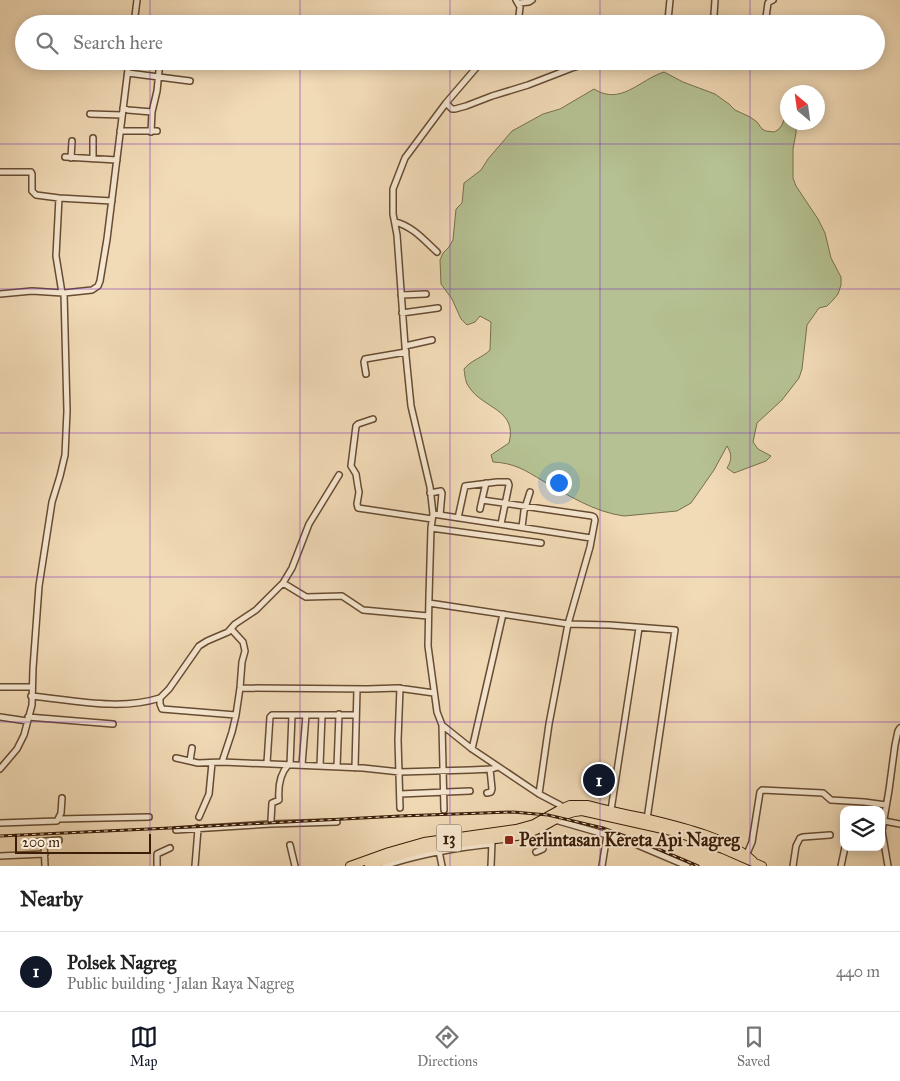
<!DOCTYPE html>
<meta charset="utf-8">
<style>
body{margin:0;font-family:"IM FELL Great Primer",serif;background:#f2f2f2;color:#222}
.controls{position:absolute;right:15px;bottom:15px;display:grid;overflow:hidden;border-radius:10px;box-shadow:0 2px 12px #0003}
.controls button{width:45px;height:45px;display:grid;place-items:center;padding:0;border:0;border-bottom:1px solid #e0e0e0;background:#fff;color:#222;font:25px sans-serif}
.compass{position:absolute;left:780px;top:85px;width:45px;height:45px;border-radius:50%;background:#fff;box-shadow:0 2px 12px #0003;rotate:331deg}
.scale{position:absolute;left:15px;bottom:12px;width:136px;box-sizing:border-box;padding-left:5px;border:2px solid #391d07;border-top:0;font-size:14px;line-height:18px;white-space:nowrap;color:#391d07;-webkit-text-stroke:4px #f6e7d0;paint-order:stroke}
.you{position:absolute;left:558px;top:482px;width:18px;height:18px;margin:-12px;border:4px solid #fff;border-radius:50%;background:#1a73e8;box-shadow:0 0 0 8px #1a73e833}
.badge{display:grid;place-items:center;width:32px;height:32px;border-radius:50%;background:#111827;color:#fff;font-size:16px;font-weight:700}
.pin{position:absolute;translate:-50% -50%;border:2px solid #fff;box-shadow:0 1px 5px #0006}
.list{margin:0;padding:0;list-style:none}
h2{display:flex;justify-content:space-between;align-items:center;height:65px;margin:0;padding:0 20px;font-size:21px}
h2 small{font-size:16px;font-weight:400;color:#767676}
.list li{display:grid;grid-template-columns:32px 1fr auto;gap:15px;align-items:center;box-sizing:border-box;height:80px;padding:0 20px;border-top:1px solid #e0e0e0}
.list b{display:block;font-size:19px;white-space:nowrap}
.list p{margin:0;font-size:16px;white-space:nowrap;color:#767676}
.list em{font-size:16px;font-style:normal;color:#767676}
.icon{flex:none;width:28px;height:28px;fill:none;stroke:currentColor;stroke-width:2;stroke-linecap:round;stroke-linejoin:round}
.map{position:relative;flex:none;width:900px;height:866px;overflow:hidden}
.search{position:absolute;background:#fff;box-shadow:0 2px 12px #0003;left:15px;right:15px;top:15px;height:55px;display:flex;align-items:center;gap:12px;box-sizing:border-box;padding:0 18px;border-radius:28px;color:#767676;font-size:19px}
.sheet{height:145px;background:#fff}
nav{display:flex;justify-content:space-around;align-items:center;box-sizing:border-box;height:70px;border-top:1px solid #e0e0e0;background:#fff;font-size:14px;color:#767676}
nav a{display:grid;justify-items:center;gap:2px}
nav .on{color:#111827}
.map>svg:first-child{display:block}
.green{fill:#b5c192;stroke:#776f4c}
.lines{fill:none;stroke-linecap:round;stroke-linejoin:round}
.minor-casing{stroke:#674c33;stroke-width:8}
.trunk-casing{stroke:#391d07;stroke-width:10}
.minor{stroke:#f6e7d0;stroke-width:5}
.trunk{stroke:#f1dab6;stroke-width:8}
.rail-casing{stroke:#391d07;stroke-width:3}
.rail{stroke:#f6e7d0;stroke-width:1;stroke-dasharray:4;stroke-linecap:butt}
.grid{fill:none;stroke:#7b2cbf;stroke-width:1;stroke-opacity:0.55}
.poi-dot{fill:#8f2418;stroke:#f6e7d0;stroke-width:2}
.labels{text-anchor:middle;stroke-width:4;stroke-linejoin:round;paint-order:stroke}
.shield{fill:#f6e7d0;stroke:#725a43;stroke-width:1}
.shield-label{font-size:16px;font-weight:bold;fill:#391d07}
.poi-label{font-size:18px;font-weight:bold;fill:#391d07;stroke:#f6e7d0;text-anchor:start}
</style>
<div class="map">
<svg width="900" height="866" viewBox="0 0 900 866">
<rect width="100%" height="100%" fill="#f1dab6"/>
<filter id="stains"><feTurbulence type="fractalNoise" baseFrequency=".004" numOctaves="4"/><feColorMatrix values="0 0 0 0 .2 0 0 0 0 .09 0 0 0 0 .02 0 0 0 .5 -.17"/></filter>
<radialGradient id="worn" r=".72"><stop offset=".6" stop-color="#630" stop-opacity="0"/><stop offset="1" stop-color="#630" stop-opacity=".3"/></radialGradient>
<path class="green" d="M664,72L683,82L715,94L729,104L735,110L750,117L757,122L762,129L766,131L774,132L778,130L782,125L787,112L788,122L796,123V133L793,149V178L796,186L818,219L825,233L831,258L841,277V285L838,294L833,300L827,306L819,308L807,325L802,369L799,378L782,400L757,423L753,442L758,449L771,456L766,461L734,473L727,468C732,460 732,454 727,446L714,470L691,503L677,511L624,516C594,512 568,495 543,481C525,470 514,463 493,462L491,455L509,443C518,409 483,409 469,387C465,382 465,375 464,369C471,360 482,358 490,350L491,322L480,316L475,322L467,325L461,319L452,299L441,284L440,260L443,253L449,247L453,240L456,209L462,203L464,183L481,170L488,159L512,131L543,114L560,109L594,89C621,106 639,80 664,72Z"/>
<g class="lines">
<g class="minor-casing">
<path id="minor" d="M516,0L520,7L518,24
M519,3L529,2L532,0
M668,20L712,21
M712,23V21L714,15L715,0
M134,24L137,0
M659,24L668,20L670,0
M765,24L768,3L769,2L773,0
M118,61L129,62
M482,61L446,103L405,158L393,189V214L397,235L405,346L411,406L430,487L433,514L431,528L429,596L428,646L437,712L442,725L472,749L539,794L560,805L564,809
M128,73L190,81
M446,103L452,109H455L466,106L492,96L528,85L572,68L596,61
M123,108L128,110L152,112
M90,114L122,115
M120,131H157
M151,132L152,112L157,91L160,61
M65,157L117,160
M71,158L72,141
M93,159V138
M0,172H31L32,174V191L36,195L59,198L112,201
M59,198L56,256L62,293
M395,222C412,226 424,240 437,252
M0,294L32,291L63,293
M401,295L426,294
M402,313L438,308
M405,346L432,340
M366,374L364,362L365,359L406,352
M373,419L358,424L356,426L351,466L356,474L358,487L359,492L357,504L358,508L432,519
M430,493L441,491L442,493L440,515
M480,509L482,500
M433,514L591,538
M458,518L465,486L497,482H508L509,485L501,524
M522,527L524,511L530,492
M431,528L541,543
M283,583L306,597L342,596L363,610L428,616
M429,603L568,624L590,547L595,520L594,517L592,516L482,500L486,483
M0,687H32
M240,688L367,689L398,688L434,693
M400,688L398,740L400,808
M31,696C73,700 119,711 160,698
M236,715L162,709L160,704V698L169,689L199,646L207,641L228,632L235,624L256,610L283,583L292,568L309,524L339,475
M0,717L27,721
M28,717L113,724
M442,725L444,810
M472,749L503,614
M176,758L198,763L222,762L232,732L236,715L240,688L242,662L245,651L243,642L231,629
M190,761L192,748
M222,762L363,768L400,772L470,770L492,769L498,767
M267,763L270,717L272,715H356
M290,765L292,715
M302,765L306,715
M320,766L322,715
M337,767L339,714
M355,768L357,689
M0,769L17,749L24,735L32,705L33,668L39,586L52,502L60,476L65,455L67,411L64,293L92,290L98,286L100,281L107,239L129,61
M487,793L491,792L492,789L490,769
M400,794L470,791
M539,794L549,724L568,624L610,625L675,630L647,819
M611,810L639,628
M199,817L209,794L212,763
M59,819L149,817
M271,820L272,803L279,800C278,787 279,775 288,765
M555,820L628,841L687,866
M884,821L900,824
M0,823L57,821L61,813L62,798
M176,830L271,824L337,822
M33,842L59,840
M44,842L45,866
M290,845L295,866
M439,851L442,866
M536,852L543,849L542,828
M0,856L45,854
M746,856L752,842L760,792L762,790L823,793L831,800L864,802L886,805
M157,866V854L170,848
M195,866L198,829L197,828
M384,866C419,854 455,848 492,844
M491,866L492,842
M602,866L607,835
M793,866L796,846L800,838L803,837L830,835
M841,866L845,847
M888,866L882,831L889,790L895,745L898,731L900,728"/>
</g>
<g class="trunk-casing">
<path id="trunk" d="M350,866L389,852L424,842L516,829L534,824L563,808L570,805H588C607,810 626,814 645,818C678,826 728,837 753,861
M369,866C402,853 434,846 469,842C488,839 508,839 526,834C546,828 561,812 582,811L676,832L723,849L762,866"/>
</g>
<use href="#minor" class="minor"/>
<use href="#trunk" class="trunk"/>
<g class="rail-casing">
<path id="rail" d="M0,836L191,827L400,816L513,812L548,815L603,828L644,843L698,866"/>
</g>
<use href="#rail" class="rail"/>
</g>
<path class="grid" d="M150,0V24M300,0V24M450,0V24M600,0V24M750,0V24M150,61V866M300,61V866M450,61V866M600,61V866M750,61V866M0,144H900M0,289H900M0,433H900M0,577H900M0,722H900"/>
<rect class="poi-dot" x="504" y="835" width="10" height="10" rx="2.5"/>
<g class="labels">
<rect class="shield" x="436.5" y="824.5" width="25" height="27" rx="4"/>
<g class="shield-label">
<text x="449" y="844">13</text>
</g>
<g class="poi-label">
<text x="519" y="846">Perlintasan Kereta Api Nagreg</text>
</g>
</g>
<rect width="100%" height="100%" filter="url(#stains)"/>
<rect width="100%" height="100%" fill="url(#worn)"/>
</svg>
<div class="controls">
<button><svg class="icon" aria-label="layers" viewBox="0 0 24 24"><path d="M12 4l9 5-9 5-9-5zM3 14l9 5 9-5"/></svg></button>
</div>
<svg class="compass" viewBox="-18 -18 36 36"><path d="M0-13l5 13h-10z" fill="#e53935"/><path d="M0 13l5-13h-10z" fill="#767676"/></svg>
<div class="scale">200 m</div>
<div class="you"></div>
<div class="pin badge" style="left:599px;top:780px">1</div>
<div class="search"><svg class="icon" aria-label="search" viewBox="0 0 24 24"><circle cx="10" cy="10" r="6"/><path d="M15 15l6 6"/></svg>Search here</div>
</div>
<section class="sheet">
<h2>Nearby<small></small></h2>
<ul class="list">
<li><span class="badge">1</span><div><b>Polsek Nagreg</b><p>Public building · Jalan Raya Nagreg</p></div><em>440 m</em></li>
</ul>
</section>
<nav>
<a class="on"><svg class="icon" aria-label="map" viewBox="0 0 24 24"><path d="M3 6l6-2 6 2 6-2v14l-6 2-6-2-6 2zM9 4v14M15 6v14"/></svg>Map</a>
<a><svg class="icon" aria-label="directions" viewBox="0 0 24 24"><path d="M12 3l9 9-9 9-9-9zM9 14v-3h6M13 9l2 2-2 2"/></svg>Directions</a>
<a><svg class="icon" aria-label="saved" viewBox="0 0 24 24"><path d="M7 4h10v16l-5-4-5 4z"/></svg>Saved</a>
</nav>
